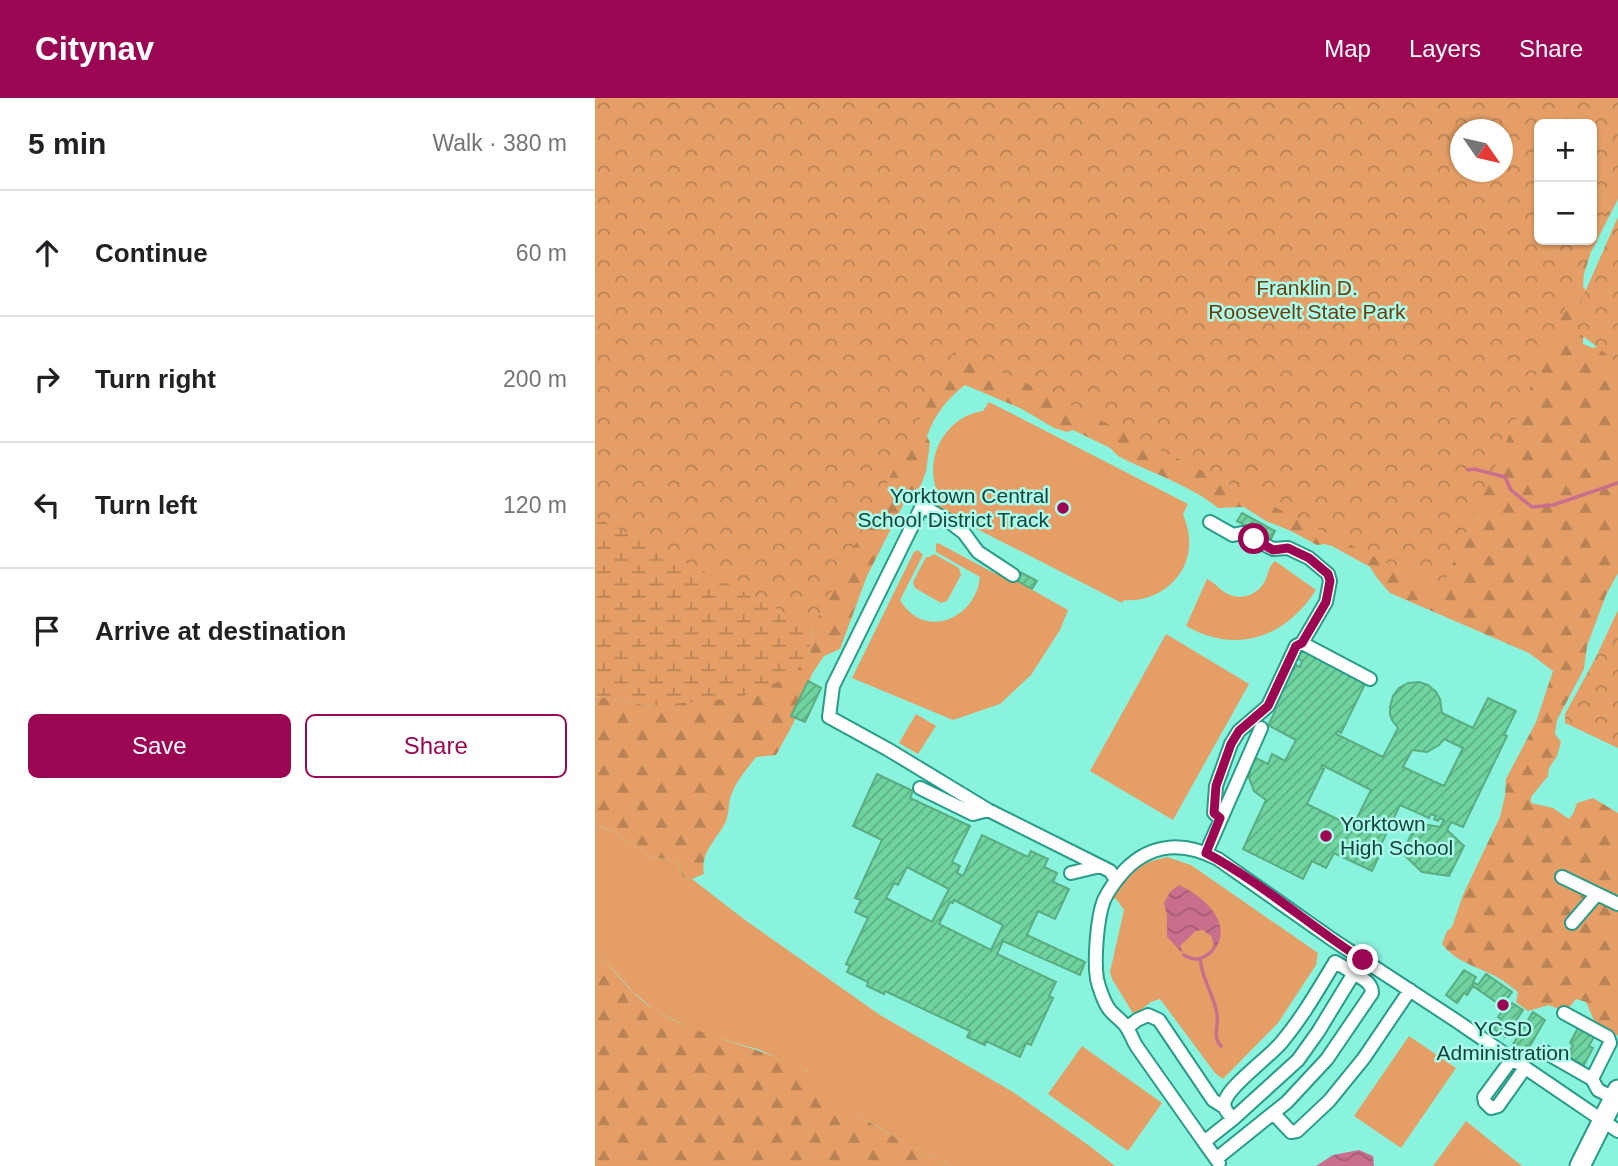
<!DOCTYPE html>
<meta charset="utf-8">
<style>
body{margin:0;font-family:Arial,sans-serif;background:#f6f6f6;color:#202124}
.controls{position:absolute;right:21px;top:21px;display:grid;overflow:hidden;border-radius:10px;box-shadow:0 2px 5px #0004}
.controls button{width:63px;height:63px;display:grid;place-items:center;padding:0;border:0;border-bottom:2px solid #e0e0e0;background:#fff;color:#202124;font:35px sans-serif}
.compass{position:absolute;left:855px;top:21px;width:63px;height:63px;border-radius:50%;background:#fff;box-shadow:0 2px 5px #0004;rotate:124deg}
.stop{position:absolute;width:21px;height:21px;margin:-16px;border:5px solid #9c0754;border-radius:50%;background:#fff}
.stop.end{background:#9c0754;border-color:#fff;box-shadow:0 2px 7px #0008}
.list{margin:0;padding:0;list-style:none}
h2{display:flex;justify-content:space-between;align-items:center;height:91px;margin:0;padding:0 28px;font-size:30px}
h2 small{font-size:23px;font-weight:400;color:#757577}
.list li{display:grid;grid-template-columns:46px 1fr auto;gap:21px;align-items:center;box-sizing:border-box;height:126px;padding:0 28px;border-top:2px solid #e0e0e0}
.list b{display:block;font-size:26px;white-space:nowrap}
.list em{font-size:23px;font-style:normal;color:#757577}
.actions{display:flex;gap:14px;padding:21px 28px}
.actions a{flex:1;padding:16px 0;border:2px solid #9c0754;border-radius:10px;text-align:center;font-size:24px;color:#9c0754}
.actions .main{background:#9c0754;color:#fff}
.icon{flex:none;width:38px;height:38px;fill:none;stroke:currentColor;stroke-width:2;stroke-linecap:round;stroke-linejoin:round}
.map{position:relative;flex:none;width:1023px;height:1068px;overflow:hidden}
header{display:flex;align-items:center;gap:42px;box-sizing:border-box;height:98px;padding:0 35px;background:#9c0754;color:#fff}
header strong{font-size:33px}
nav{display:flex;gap:38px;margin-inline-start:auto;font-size:24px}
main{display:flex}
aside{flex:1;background:#fff}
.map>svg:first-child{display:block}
.grass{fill:#e59f66}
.forest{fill:url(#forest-firs);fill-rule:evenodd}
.wetland{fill:url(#wetland-marsh)}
.park{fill:url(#park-crowns);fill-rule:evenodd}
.water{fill:url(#water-waves)}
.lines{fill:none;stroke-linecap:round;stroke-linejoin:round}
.stream{stroke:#ca6e8e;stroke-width:3.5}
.building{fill:url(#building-hatch);stroke:#5aac81;stroke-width:2;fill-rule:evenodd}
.minor-casing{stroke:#289c89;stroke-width:16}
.highway-casing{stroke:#289c89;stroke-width:23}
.minor{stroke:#fff;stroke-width:12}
.highway{stroke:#fff;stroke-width:19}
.route{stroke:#9c0754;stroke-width:9}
.poi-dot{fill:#9c0754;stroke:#abfcea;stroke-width:2.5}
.labels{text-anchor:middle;stroke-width:5;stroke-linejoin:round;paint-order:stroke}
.park-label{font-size:21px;fill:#6d3b09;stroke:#abfcea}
.poi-label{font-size:21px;fill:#16433b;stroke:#abfcea;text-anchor:end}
</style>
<header>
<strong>Citynav</strong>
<nav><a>Map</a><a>Layers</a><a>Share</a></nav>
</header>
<main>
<aside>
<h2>5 min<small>Walk · 380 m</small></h2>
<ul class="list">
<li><svg class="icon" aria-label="ahead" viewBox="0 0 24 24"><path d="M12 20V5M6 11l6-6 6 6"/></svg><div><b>Continue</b></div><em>60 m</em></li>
<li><svg class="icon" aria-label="right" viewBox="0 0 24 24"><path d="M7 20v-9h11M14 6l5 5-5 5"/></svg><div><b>Turn right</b></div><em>200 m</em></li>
<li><svg class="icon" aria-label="left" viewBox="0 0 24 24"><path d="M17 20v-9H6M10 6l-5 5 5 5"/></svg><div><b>Turn left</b></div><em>120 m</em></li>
<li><svg class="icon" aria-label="arrive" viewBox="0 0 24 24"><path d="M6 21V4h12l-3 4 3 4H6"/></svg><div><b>Arrive at destination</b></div></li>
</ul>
<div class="actions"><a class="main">Save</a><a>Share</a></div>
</aside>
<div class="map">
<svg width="1023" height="1068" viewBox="0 0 1023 1068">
<defs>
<pattern id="forest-firs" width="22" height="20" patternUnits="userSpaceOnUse" patternTransform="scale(1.75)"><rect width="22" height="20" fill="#e59f66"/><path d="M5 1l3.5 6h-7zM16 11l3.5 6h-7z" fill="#b98355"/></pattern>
<pattern id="wetland-marsh" width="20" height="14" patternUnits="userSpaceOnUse" patternTransform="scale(1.75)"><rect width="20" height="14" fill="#e59f66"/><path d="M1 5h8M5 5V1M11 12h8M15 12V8" fill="none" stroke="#b98355"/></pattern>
<pattern id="park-crowns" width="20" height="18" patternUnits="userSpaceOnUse" patternTransform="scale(1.75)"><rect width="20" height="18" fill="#e59f66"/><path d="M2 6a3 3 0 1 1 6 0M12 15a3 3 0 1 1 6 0" fill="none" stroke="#b98355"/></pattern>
<pattern id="water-waves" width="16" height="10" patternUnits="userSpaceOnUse" patternTransform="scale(1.75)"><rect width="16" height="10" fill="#ca6e8e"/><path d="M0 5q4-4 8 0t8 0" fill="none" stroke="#a35c75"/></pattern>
<pattern id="building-hatch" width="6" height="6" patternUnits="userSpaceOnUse" patternTransform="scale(1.75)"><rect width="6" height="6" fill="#70d4a0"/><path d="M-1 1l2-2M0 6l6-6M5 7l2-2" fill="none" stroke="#5bae84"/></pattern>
</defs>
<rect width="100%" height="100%" fill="#8af3de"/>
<path class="grass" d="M394,304L593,406L588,416C592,427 595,437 594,449C592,482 560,505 529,502L527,505L339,409L344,400C341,391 338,382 338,372C338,344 359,317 388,313Z
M343,445L399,475L416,480L473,512L465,532L436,577L405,606L358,622L257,580L319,454L323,452L328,457L305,502C329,543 381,521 385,479L341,454V446Z
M339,456L364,470L366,477L352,503L346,505L320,490L318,484L331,459H334Z
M680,463L721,492C691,539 642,557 591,528L612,481C621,485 626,494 635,497C649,502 663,496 670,483C674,475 673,469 680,463Z
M571,536L654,586L578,722L495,673Z
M321,616L341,628L323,656L304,645Z
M0,728H2L22,735L54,759L71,761L83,765L88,779L97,781L150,822L285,917L418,994L496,1049L520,1068H357L308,1044L251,1010L212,973L165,952L103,934L59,912L38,894L0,852Z
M572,759L596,767L723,855L721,867L683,925L628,981L620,975L565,901L556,904L539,917L517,881L515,874L529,812L522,802L517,799C534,771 540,767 572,759Z
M814,938L861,970L806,1050L759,1018Z
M487,948L567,1005L533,1053L453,996Z
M871,1023L927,1068H838Z"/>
<path class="forest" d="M0,0H1023V101L996,154L989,176L988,189L991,193L988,246L998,250L1023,242V475L1011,497L992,548L989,571L962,622L960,636L966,644L962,658L954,670L953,678L936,699V705L958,710L974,721L978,716L982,705L998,700L1023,715V938L999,922L991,904L981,901L972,912L968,913L954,907L933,913L921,904L923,894C916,889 908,882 900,878C881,868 861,864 847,846L852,833L857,829L868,797L905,719L910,698L911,681L941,624L958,573L934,555L795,495L782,480L775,469L737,448L729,446L722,447L696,433L671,423L649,409L623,410C595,387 556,375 523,358L515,350L478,332L472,334L459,330L427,311L370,287C352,301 340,316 332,338L335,345L331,374L325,389L312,399L272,478L245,551L229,558L217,576L198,626L181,657L161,659C152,671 139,685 135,701C133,709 134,720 129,727C120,743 105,756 109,776L97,781L88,779L83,765L71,761L54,759L22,735L3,728H0V598L56,608L214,558L218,529ZM944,26H997V142H944ZM866,32H908V74H866Z
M0,852C19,872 37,898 60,912C107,941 162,947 210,972C226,981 238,1000 254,1011C286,1033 322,1051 357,1068H0Z"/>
<path class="wetland" d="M0,106L241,148L416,271L361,250L338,269L218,529L214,558L197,578L143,600L55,608L0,598Z"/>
<path class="park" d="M0,0H1023V90L846,492L361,250L218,529L0,419ZM997,26V142H944V26ZM866,32H908V74H866Z
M1023,119V265L975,228Z
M1023,512V650L970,625V616L1000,561Z"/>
<path class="water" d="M584,787C608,798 641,826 618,854L616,851L619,847L616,838L608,832L601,833L585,848L589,857L572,839V817L569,805L575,794Z
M764,1052L778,1058L779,1068H721L738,1057Z"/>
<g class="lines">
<path class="stream" d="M873,372L879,371L910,379L916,392L937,409L958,407L1023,385
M589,857C601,864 608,861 617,853
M605,861C606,866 607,873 609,878C613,890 620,903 622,916C624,928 617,939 626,948"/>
</g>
<path class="building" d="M647,415L680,433L676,441L642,423Z
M425,474L442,483L437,491L421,482Z
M706,550L760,576L758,579L770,586L746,635L743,633L741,636L788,659L803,630L797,622L795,616V609L798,598L804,590L813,585L824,584L833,587L841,594L845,601L847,615L878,630L893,600L921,613L909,637L912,638L868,729L856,724L852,732L869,748L854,778L827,774L807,755L822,725L845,729L849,722L845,720L843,723L839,721L841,718L836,716L834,720L805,707L782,755L785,756L777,773L739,755L731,770L717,763L708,781L648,751L671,702L659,693L654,680L656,666L659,659L673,666L677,656L690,663L701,642L673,627L680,614L676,612L699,566L705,569L707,563L702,560ZM849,641L868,650L849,688L808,669L817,652L832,654L844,647ZM727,667L776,692L760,724L764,726L762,731L712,706L729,671L726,670Z
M213,583L226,590L210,624L196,618Z
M282,676L318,693L315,700L375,728L357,764L365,768L362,775L368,778L387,737L433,759L436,753L453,761L449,769L462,775L458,784L474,791L460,821L443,813L432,837L490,864L485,877L408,843L402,856L461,884L454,898L458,900L436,947L431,945L425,959L391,943L390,947L372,939L375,933L290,893L289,896L272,888L273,884L252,874L255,868L251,866L273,820L260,814L266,802L260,800L287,742L258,728ZM312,769L354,791L337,824L291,800L299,785L303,787ZM359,802L408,827L396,852L344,826L355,804L358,805Z
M869,872L881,879L878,884L883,887L891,876L917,894L909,905L914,908L917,905L928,912L910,939L899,931L906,921L903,919L909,910L878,888L872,897L869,895L862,905L851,897Z
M938,914L950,922L930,956L917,948Z
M983,930L1001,935L994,948L998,950L989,967L987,966L986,969L984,967L985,965L974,959L975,956H974L978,947L975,945Z"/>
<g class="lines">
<g class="minor-casing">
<path id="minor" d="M615,424L638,437L647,435L678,451L693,450L714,460L733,476L735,483L731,504L707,545L701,548L673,608L644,633L636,646L621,688L619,715L625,720
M418,477L383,454L369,435L352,422L327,408L238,588L234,619L294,652L393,712L515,773L521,782
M707,545L775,581
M325,690L378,716L393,712
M611,755L666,630
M476,775L505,768
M967,779L1023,806
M977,825L1002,796
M969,915L1013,939L1015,945L997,981
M532,930L542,922L553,917L564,922L618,1002L629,1009
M948,953L997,981L1003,992L1019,1000
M917,961L889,999L890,1004L896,1010L903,1008L930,970
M678,1015L696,1034L702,1033L734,1003L769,960L815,892
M609,1044L542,949C538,943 536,936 532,930C528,923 519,918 514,911C509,904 504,890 502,881C499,862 502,820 509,802C514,791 522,781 530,772C557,744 590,744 623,761L738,842L860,922L1023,1033
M621,1061L692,1004L732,961L777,895C777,884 767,881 759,875L723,934L703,962L638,1021C634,1016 627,1010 630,1003C634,988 674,959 686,945C707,920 723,892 740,864L759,875L768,862
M624,1065L609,1044L638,1021"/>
</g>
<g class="highway-casing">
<path id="highway" d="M985,1068L1023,992"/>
</g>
<use href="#minor" class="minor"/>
<use href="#highway" class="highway"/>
</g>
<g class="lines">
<path class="route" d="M659,441L678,452L693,450L714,460L733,476L735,483L731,504L707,545L701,548L673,608L644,633L636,646L621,688L619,715L625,720L611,755C666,784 715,828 768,862"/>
</g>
<g class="poi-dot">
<circle cx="468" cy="410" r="7"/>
<circle cx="731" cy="738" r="7"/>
<circle cx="908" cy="907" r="7"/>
</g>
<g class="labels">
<g class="park-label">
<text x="712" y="197">Franklin D.<tspan x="712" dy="24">Roosevelt State Park</tspan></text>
</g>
<g class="poi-label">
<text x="454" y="405">Yorktown Central<tspan x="454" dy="24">School District Track</tspan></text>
<text x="745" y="733" text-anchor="start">Yorktown<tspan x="745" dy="24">High School</tspan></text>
<text x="908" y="938" text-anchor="middle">YCSD<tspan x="908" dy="24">Administration</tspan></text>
</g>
</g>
</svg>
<div class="controls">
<button>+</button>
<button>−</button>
</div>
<svg class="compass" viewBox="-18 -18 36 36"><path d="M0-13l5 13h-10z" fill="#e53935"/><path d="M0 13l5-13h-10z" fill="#757577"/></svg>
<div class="stop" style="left:659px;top:441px"></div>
<div class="stop end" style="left:768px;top:862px"></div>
</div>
</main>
